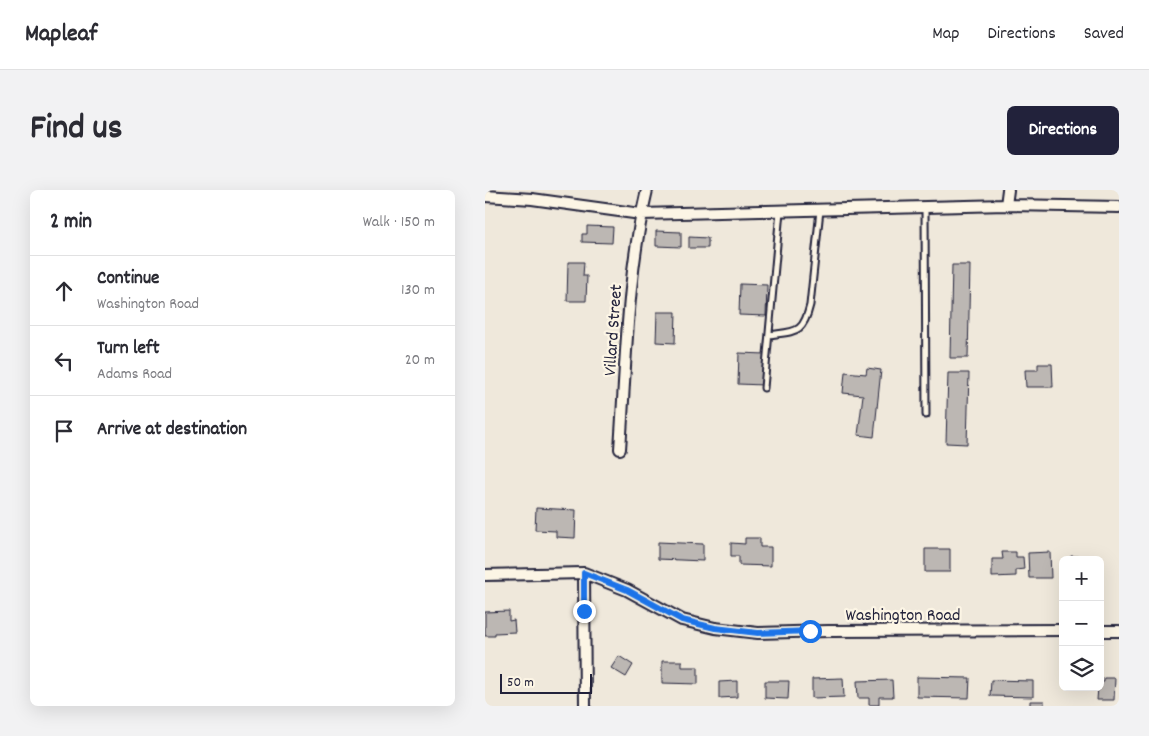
<!DOCTYPE html>
<meta charset="utf-8">
<style>
body{margin:0;font-family:Dekko,sans-serif;background:#f2f2f3;color:#2b2b33}
.controls{position:absolute;right:15px;bottom:15px;display:grid;overflow:hidden;border-radius:8px;box-shadow:0 5px 20px #0002}
.controls button{width:45px;height:45px;display:grid;place-items:center;padding:0;border:0;border-bottom:1px solid #e1e1e2;background:#fff;color:#2b2b33;font:25px sans-serif}
.scale{position:absolute;left:15px;bottom:12px;width:92px;box-sizing:border-box;padding-left:5px;border:2px solid #22223b;border-top:0;font-size:14px;line-height:18px;white-space:nowrap;color:#22223b;-webkit-text-stroke:4px #fcf5e5;paint-order:stroke}
.stop{position:absolute;width:15px;height:15px;margin:-11px;border:4px solid #1a73e8;border-radius:50%;background:#fff}
.stop.end{background:#1a73e8;border-color:#fff;box-shadow:0 1px 5px #0008}
.list{margin:0;padding:0;list-style:none}
h2{display:flex;justify-content:space-between;align-items:center;height:65px;margin:0;padding:0 20px;font-size:21px}
h2 small{font-size:16px;font-weight:400;color:#7c7c81}
.list li{display:grid;grid-template-columns:32px 1fr auto;gap:15px;align-items:center;box-sizing:border-box;height:70px;padding:0 20px;border-top:1px solid #e1e1e2}
.list b{display:block;font-size:19px;white-space:nowrap}
.list p{margin:0;font-size:16px;white-space:nowrap;color:#7c7c81}
.list em{font-size:16px;font-style:normal;color:#7c7c81}
.icon{flex:none;width:28px;height:28px;fill:none;stroke:currentColor;stroke-width:2;stroke-linecap:round;stroke-linejoin:round}
.map{position:relative;flex:none;width:634px;height:516px;overflow:hidden;border-radius:8px}
header{display:flex;align-items:center;gap:30px;box-sizing:border-box;height:70px;padding:0 25px;background:#fff;border-bottom:1px solid #e1e1e2}
header strong{font-size:24px}
nav{display:flex;gap:28px;margin-inline-start:auto;font-size:18px}
.intro{display:flex;align-items:center;justify-content:space-between;box-sizing:border-box;height:120px;padding:0 30px}
h1{margin:0;font-size:35px}
.button{padding:12px 22px;border-radius:8px;background:#22223b;color:#fff;font-size:18px;font-weight:700}
main{display:flex;gap:30px;padding:0 30px}
aside{flex:1;background:#fff;border-radius:8px;box-shadow:0 5px 20px #0002}
.map>svg:first-child{display:block}
.building{fill:#bcb7b3;stroke:#22223b}
.lines{fill:none;stroke-linecap:round;stroke-linejoin:round}
.lane-casing{stroke:#22223b;stroke-width:9}
.street-casing{stroke:#22223b;stroke-width:14}
.lane{stroke:#fcf5e5;stroke-width:5}
.street{stroke:#fcf5e5;stroke-width:10}
.route{stroke:#1a73e8;stroke-width:6}
.labels{text-anchor:middle;stroke-width:4.5;stroke-linejoin:round;paint-order:stroke}
.street-label{font-size:18px;fill:#22223b;stroke:#fcf5e5}
</style>
<header>
<strong>Mapleaf</strong>
<nav><a>Map</a><a>Directions</a><a>Saved</a></nav>
</header>
<div class="intro"><h1>Find us</h1><a class="button">Directions</a></div>
<main>
<aside>
<h2>2 min<small>Walk · 150 m</small></h2>
<ul class="list">
<li><svg class="icon" aria-label="ahead" viewBox="0 0 24 24"><path d="M12 20V5M6 11l6-6 6 6"/></svg><div><b>Continue</b><p>Washington Road</p></div><em>130 m</em></li>
<li><svg class="icon" aria-label="left" viewBox="0 0 24 24"><path d="M17 20v-9H6M10 6l-5 5 5 5"/></svg><div><b>Turn left</b><p>Adams Road</p></div><em>20 m</em></li>
<li><svg class="icon" aria-label="arrive" viewBox="0 0 24 24"><path d="M6 21V4h12l-3 4 3 4H6"/></svg><div><b>Arrive at destination</b></div></li>
</ul>
</aside>
<div class="map">
<svg width="634" height="516" viewBox="0 0 634 516">
<rect width="100%" height="100%" fill="#efe8db"/>
<filter id="ink" filterUnits="userSpaceOnUse"><feTurbulence type="fractalNoise" baseFrequency=".02" numOctaves="2"/><feDisplacementMap in="SourceGraphic" scale="10" xChannelSelector="R" yChannelSelector="G"/><feConvolveMatrix kernelMatrix="1 2 1 2 8 2 1 2 1" color-interpolation-filters="sRGB"/></filter>
<g filter="url(#ink)">
<path class="building" d="M102,36L128,37L127,53L97,52V44H102Z
M171,41L196,42V57L171,56Z
M204,47L223,48V58H204Z
M83,72H99L98,86H102L101,111H82Z
M467,75H485L483,168H465Z
M255,94L282,95L281,126L254,125Z
M172,122H191L190,153L171,152Z
M254,163L280,164L279,195L253,194Z
M553,174H567L568,197H541L540,180H553Z
M382,178L396,180L389,247L373,245L378,205L358,203L360,182L381,184Z
M463,183H484L482,254L461,253Z
M51,318L91,320L90,348L71,347V341L50,340Z
M260,348H275V357H286V376L254,375V366H246V353L260,354Z
M173,352L218,354V371L173,369Z
M440,359H465V382H440Z
M517,362H531V367H538L539,379L531,380V386L507,387V369H518Z
M565,362L566,388H544L543,363Z
M586,366L607,367V370H585Z
M24,421V431L29,430L30,442L10,443V446H0V422Z
M134,466L148,475L141,487L126,478Z
M177,471H197V477H213V494L177,493Z
M432,487L485,488L484,508L432,507Z
M358,488L359,507L327,508V489Z
M619,488H630L629,510H612L613,497H615V492H619Z
M407,490L408,507H394V515H384V508H373L372,491Z
M506,490L548,491V507L505,506Z
M252,491V507L234,508V492Z
M280,491H304L303,509L280,508Z
M545,511H559V516H545Z"/>
<g class="lines">
<g class="lane-casing">
<path id="lane" d="M440,17L441,225
M284,145C311,141 318,144 325,115L335,20
M279,198L295,21"/>
</g>
<g class="street-casing">
<path id="street" d="M0,6L47,9L156,24L521,15L634,17
M521,15L523,0
M135,259C141,173 142,84 162,0
M99,383L100,516
M0,385L99,383L142,400L197,430L230,438L273,443L343,441L578,440
M615,441H634"/>
</g>
<use href="#lane" class="lane"/>
<use href="#street" class="street"/>
</g>
</g>
<g class="lines" filter="url(#ink)">
<path class="route" d="M99,421V383L142,400L197,430L230,438L273,443L325,441"/>
</g>
<g class="labels">
<g class="street-label">
<text transform="translate(127 140) rotate(-86)" y="6">Villard Street</text>
<text x="418" y="430">Washington Road</text>
</g>
</g>
</svg>
<div class="controls">
<button>+</button>
<button>−</button>
<button><svg class="icon" aria-label="layers" viewBox="0 0 24 24"><path d="M12 4l9 5-9 5-9-5zM3 14l9 5 9-5"/></svg></button>
</div>
<div class="scale">50 m</div>
<div class="stop" style="left:325px;top:441px"></div>
<div class="stop end" style="left:99px;top:421px"></div>
</div>
</main>
